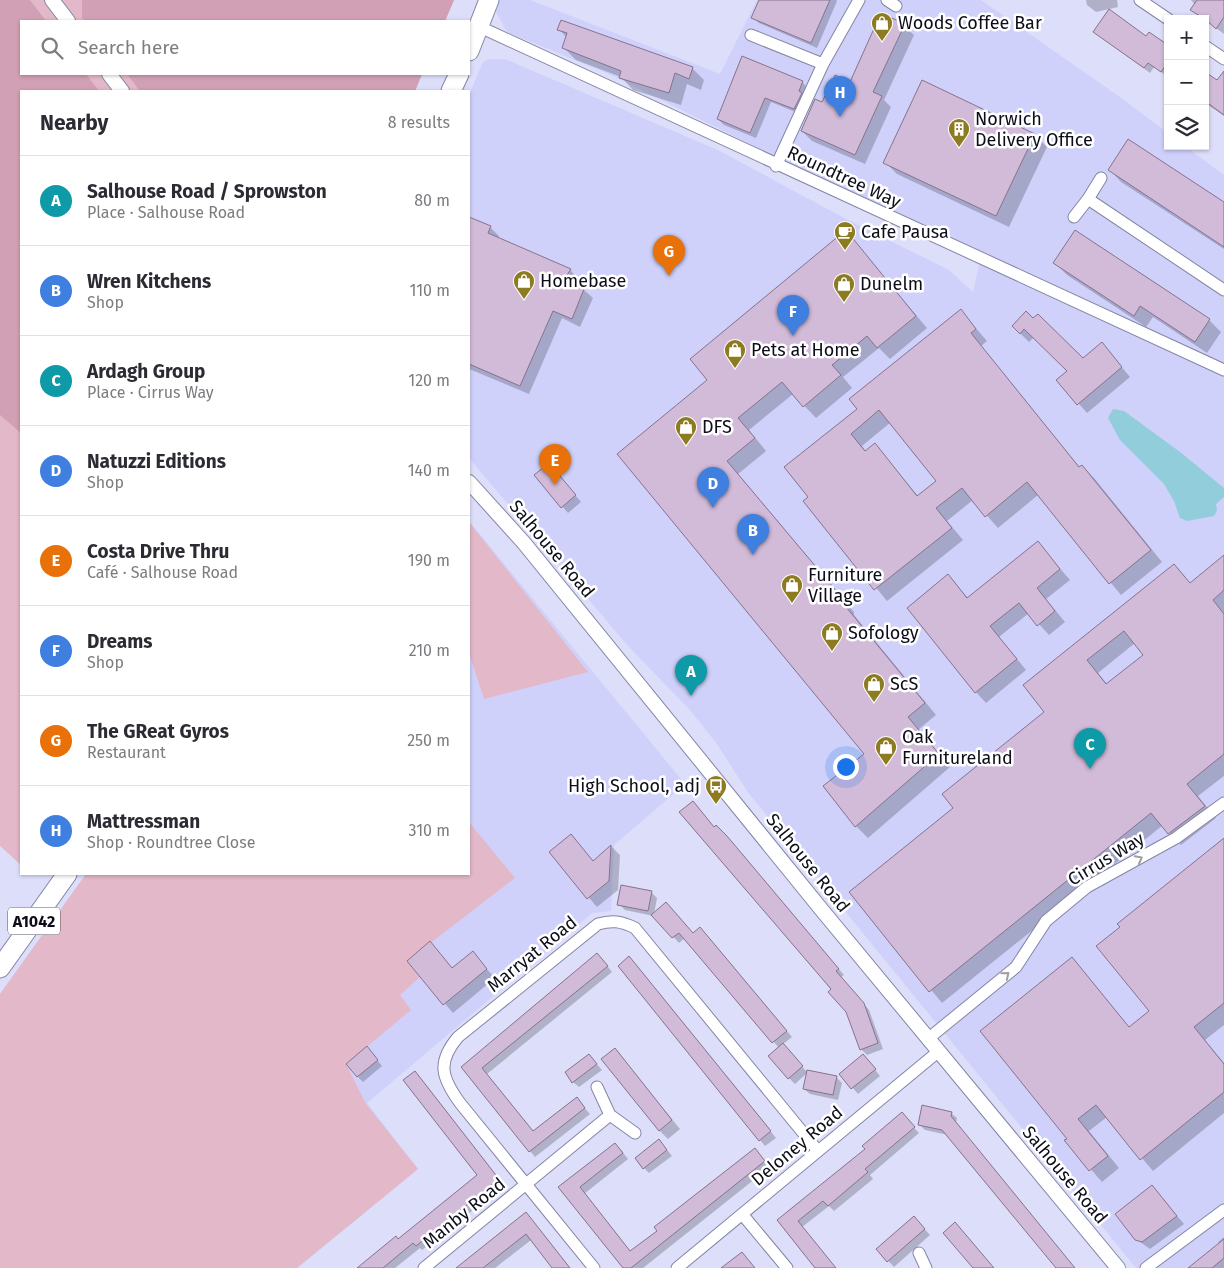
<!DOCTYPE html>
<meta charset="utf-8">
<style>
body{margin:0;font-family:"Fira Sans",sans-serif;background:#f7f7f7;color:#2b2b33}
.controls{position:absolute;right:15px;top:15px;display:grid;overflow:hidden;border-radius:0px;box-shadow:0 1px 4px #0004}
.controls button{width:45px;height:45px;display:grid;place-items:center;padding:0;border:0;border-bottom:1px solid #e1e1e2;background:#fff;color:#2b2b33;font:25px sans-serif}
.you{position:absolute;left:845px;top:766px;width:18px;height:18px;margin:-12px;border:4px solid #fff;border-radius:50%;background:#1a73e8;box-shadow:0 0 0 8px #1a73e833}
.badge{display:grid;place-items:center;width:32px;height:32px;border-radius:50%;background:#8c7b21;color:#fff;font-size:16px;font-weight:700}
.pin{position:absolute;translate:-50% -41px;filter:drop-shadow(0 1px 2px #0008)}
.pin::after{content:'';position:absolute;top:26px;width:18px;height:15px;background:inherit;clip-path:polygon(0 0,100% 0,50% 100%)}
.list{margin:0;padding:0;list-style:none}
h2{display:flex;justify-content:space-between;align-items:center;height:65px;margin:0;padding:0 20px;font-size:21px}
h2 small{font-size:16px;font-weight:400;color:#7c7c81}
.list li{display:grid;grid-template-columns:32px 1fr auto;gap:15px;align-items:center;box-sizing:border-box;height:90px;padding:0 20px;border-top:1px solid #e1e1e2}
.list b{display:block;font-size:19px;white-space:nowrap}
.list p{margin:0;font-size:16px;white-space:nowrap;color:#7c7c81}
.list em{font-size:16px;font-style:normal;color:#7c7c81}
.icon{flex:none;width:28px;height:28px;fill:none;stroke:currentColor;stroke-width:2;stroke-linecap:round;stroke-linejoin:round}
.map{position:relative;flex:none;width:1224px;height:1268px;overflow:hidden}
.search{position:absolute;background:#fff;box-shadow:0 1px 4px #0004;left:20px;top:20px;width:450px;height:55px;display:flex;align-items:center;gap:12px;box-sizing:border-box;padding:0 18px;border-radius:0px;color:#7c7c81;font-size:19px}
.panel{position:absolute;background:#fff;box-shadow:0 1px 4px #0004;left:20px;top:90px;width:450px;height:785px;border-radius:0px}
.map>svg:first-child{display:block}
.built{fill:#cfd1fb}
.green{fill:#e3b8c8}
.forest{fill:#d2a0b4}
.water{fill:#91cddb}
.shadow{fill:#0003;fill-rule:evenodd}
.building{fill:#d2bbd9;stroke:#87728d;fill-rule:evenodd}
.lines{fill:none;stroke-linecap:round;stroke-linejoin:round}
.minor-casing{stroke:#8485a5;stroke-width:13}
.tertiary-casing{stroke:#8485a5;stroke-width:16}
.trunk-casing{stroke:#8485a5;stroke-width:21}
.minor{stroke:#fff;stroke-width:11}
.tertiary{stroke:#fff;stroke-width:14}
.trunk{stroke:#fff;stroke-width:19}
.oneway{stroke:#9e9ea3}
.labels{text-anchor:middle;stroke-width:5;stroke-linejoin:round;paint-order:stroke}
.shield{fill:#fff;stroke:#56565e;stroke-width:1}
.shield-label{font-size:16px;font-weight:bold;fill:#0d0d19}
.poi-label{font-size:18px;fill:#0d0d19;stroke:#fff;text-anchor:start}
.street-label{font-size:18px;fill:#0d0d19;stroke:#fff}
</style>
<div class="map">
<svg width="1224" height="1268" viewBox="0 0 1224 1268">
<rect width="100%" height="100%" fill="#dcdefa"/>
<path class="built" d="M500,0H530L720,74L757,0H981L1117,95L1168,133V146H1185L1224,175V1268H1136L747,791L717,744L690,710L628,646L469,458V95L483,62L489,59H505L720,151L844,218L949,270L973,292L982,251L905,221L609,74L507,32L496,12Z
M469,521L685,784L614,845L611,911L592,913L367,1103L418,1169L297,1268H0V994L86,874H469Z"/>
<path class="green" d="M0,0H454L445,21H21V74H422L415,91H21V865L0,846Z
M469,522L588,672L484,699L469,653Z
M469,822L515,878L407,961L420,977L400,995L411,1010L346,1064L366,1104L418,1169L297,1268H0V994L86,874H469Z"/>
<path class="forest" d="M0,0H30L46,21H21V74H86L99,91H21V433L0,415Z
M82,0H454L445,21H85L82,18Z
M127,74H422L415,91H140Z"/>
<path class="water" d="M1113,409L1124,411L1180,452L1224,488V497L1216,504L1217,510L1214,516L1187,521L1180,518L1174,501L1164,484L1120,440L1108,418Z"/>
<path class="shadow" d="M761,0H836L837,1L817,48L759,23L753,18Z
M1086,0H1117L1118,7L1096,12L1087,5Z
M1191,0H1221L1224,3V34L1192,10L1195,5Z
M904,26L914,35L884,100L891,107L865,164L812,141L802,131L823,104L850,83Z
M559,29L692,68L704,80L701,90L687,84L681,105L633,90L621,77L576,60L564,48L567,38Z
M1101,37L1146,38L1168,46V77L1154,67L1150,73Z
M743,58L802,82L808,88L800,114L771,102L756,138L724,125L718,119Z
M1205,72L1224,86V116L1205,103Z
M1035,135L1047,147L1009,227L897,174L885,162Z
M1110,170L1224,204V249L1121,182Z
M469,218L490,227L499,236L498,239L570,270L579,279L575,286L584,290L593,298L580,327L562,318L529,394L469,369Z
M846,232L927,328L890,359L879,348L843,377L852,388L816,418L793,394L749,430L766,451L738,474L854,612V615L936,715L919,729L950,767L868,838L856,826L865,754L619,454L709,380Z
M1055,263L1209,320L1221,332L1207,353L1153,317L1146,327L1067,275Z
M961,311L987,341L981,346L1080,468L1082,466L1094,478L1162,562L1121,595L1038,495L998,528L973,500L947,521L963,540L887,601L805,501L810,497L858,409ZM891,422L937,481L918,496L875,445L866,452L862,446Z
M1026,313L1083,359L1110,353L1130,377L1087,413L1058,380L1069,371L1034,337L1029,342L1013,326Z
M549,464L581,502L568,513L536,475Z
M1038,543L1070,580L1046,599L1065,622L1049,635L1029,613L999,637L1026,670L986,703L976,692L948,576L969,599Z
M1224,557V776L1198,796L1216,818L1181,845L1163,825L942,1003L850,892L955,808L1046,712L1025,686L1174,566L1191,584ZM1135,643L1145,655L1108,685L1098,673Z
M714,828L722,832L844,975L841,977L869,1010L883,1049L867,1055L861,1049L847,1012Z
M571,836L594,862L611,846L620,855L618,890L597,907L551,853Z
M1224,841V1025L1205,1040L1224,1063V1113L1153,1171L1107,1117L1089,1131L1119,1168L1102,1182L1066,1141L1068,1139L1072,958L1130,1028L1150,1011Z
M652,893L657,898L654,914L694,934H705L792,1037L783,1044L806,1071L836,1077L842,1083L838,1100L810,1094L804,1089L807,1073L795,1084L789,1078L779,1048L685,938L679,943L654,916L625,910L619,904Z
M430,943L453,969L472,953L495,978L453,1013L408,961Z
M603,960L612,972L487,1074L534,1133L582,1105L590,1114L535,1157L463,1068Z
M635,964L776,1138L765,1146L760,1140Z
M615,1050L680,1129L668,1139L659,1130Z
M372,1054L382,1066L363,1082L358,1077Z
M594,1061L602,1070L579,1087L573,1082Z
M869,1062L880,1076L858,1094L841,1074Z
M420,1078L504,1186L422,1250L420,1248L395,1268H357L398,1240L479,1175Z
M951,1113L957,1118L956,1123L1074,1268H1058L948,1135L925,1130L919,1124Z
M905,1118L919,1133L870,1175L873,1179L834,1211L829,1206L802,1227L835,1268H816L778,1221Z
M664,1146L672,1156L649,1173L644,1168Z
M621,1150L628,1159L584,1194L631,1252L760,1155L770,1167L643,1268H624L560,1187Z
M1152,1186L1184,1224L1150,1249L1136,1239Z
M526,1214L570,1268H553L531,1240L495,1268H458Z
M919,1223L930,1235L894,1267L877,1249Z
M1224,1237V1268H1190L1220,1244L1218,1242Z"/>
<path class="building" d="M759,0H830L811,43L751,18Z
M1197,0H1224V17L1216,29L1205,19L1190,10Z
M1109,9L1146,36L1149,32L1168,45V62L1161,72L1148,63L1144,68L1093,32Z
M881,13L905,24L873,92L882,96L855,155L801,131L815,99L822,102L835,75L850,82Z
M561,20L693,67L689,79L675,73L669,93L619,78L621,71L562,48L567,33L557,30Z
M742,56L803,81L799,91L802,93L794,109L765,98L750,133L717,119Z
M1224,71V115L1205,101V72L1217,80Z
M922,80L1035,134L996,216L883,163Z
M1128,139L1224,202V247L1108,170Z
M469,217L491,226L488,233L571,269L564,280L584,289L572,319L553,311L520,386L469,364Z
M846,230L916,316L877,348L867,336L832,365L841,375L803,407L782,382L738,418L755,438L727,461L843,599L842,602L925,703L908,717L939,754L855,827L823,786L864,754L617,454L707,380L690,359Z
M1075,230L1210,319L1195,342L1140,306L1134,316L1053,263Z
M961,309L976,329L971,333L1079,467L1082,465L1151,550L1109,584L1027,482L985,517L962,488L936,508L952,528L874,590L803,501L808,497L784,467L857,409L849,399ZM879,410L936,481L917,496L875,443L865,451L851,434Z
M1026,311L1033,318L1038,314L1083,358L1102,342L1122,367L1077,405L1056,380L1067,371L1024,329L1020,334L1012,326Z
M549,463L576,495L561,508L534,475Z
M1038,541L1060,569L1037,588L1055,611L1037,626L1019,603L990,626L1017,659L975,693L907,608L948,574L967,598Z
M1224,555V590L1213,600L1224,614V754L1187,784L1205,806L1168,834L1151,813L929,992L849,892L953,808L942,794L1044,712L1023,685L1174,564L1190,583ZM1124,631L1143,655L1106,684L1087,660Z
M693,801L714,827L716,825L727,836L839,969L836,971L864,1003L878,1043L860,1050L846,1012L828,992L831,989L679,812Z
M571,834L593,861L611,845L609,881L587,899L549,852Z
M1224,838V1003L1194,1027L1224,1064V1092L1140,1160L1096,1105L1078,1119L1108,1156L1089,1171L1064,1140L1067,1139L980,1031L1072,957L1129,1027L1149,1011L1096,946L1120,927L1117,924Z
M621,885L652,891L648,911L617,905Z
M666,902L693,933L700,927L787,1031L772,1043L679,933L672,938L651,915Z
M430,941L452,968L473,951L487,969L443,1005L407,961Z
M597,953L608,966L482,1068L533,1131L577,1097L585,1108L529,1152L461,1067Z
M629,956L771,1131L759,1141L618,966Z
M783,1043L803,1066L788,1079L768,1056Z
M367,1046L378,1060L357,1077L346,1064Z
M615,1048L672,1120L659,1131L601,1059Z
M589,1054L597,1064L572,1083L565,1072Z
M863,1054L876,1069L851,1089L839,1074Z
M807,1070L837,1076L833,1095L803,1089Z
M415,1071L499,1179L416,1246L413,1243L383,1268H357L396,1236L398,1239L477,1175L403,1080Z
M922,1105L952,1112L951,1116L1075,1268H1056L942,1130L918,1125Z
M902,1112L915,1127L865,1169L868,1172L828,1206L823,1201L798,1221L836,1268H815L777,1220L865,1149L862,1146Z
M659,1139L667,1150L643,1169L635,1158Z
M615,1143L623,1153L580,1187L630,1251L657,1231L654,1227L755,1148L765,1161L631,1268H623L558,1187Z
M1152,1185L1177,1216L1142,1242L1135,1240L1115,1214Z
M526,1212L570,1268H552L526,1234L483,1268H456Z
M914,1216L925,1229L887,1262L876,1249Z
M955,1222L994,1268H973L943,1233Z
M1224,1239V1258L1212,1268H1188Z
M742,1252L755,1268H721Z"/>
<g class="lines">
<g class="minor-casing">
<path id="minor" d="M887,0L896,6
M1140,0L1168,19
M480,27L1224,370
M751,35L823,64
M1205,46L1224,59
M776,166L823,64L859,0
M1101,178L1088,199L1224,290
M1074,217L1088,199
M929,1038L1016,967L1046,921L1087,887L1176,838L1224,803
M597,1087L610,1115
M742,1214L787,1268
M919,1253L926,1268
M424,1268L610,1115L635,1133
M594,1268L460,1103C441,1077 437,1062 458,1037L598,924C612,920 621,921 635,928L818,1151
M677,1268L939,1051
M1146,1268L1224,1210"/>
</g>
<g class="tertiary-casing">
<path id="tertiary" d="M52,0L68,21
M109,74L122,91
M469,482L524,543L821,909L1118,1268"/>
</g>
<g class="trunk-casing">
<path id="trunk" d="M469,51L489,0
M451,91L459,74
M0,968L67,874"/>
</g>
<use href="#minor" class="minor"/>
<use href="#tertiary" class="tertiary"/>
<use href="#trunk" class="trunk"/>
</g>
<defs><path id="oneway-chevron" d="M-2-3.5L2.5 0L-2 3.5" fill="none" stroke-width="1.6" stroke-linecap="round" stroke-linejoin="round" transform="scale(1.25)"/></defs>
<g class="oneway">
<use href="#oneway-chevron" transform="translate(1139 859) rotate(-28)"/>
<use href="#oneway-chevron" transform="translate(1006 975) rotate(-39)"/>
</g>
<defs>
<g id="shop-pin" transform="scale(1.125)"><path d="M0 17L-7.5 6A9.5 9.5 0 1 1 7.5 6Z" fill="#8c7b21" stroke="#fff"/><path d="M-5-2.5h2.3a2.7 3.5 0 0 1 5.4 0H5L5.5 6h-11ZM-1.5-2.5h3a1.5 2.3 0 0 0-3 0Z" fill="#fff"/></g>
<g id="building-pin" transform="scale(1.125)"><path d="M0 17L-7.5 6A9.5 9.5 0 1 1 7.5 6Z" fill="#8c7b21" stroke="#fff"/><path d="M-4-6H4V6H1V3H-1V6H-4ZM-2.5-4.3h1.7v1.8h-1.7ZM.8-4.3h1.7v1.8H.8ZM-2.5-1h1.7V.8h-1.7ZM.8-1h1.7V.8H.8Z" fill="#fff"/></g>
<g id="cafe-pin" transform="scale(1.125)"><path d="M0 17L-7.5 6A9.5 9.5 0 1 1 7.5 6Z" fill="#8c7b21" stroke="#fff"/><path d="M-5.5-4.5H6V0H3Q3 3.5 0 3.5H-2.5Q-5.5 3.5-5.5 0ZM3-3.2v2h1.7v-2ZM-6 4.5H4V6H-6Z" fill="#fff"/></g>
<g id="bus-pin" transform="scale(1.125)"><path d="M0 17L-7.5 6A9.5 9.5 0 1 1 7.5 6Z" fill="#8c7b21" stroke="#fff"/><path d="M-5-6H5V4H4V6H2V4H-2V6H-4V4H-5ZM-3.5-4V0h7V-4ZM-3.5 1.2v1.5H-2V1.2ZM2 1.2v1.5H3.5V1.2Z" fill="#fff"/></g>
</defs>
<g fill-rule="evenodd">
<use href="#shop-pin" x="882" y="23"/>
<use href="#building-pin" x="959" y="129"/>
<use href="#cafe-pin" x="845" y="232"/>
<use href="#shop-pin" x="524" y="281"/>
<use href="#shop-pin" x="844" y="284"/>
<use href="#shop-pin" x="735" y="350"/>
<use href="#shop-pin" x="686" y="427"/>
<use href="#shop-pin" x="792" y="585"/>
<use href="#shop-pin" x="832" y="633"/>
<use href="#shop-pin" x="874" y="684"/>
<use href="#shop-pin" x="886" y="747"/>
<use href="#bus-pin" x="716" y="786"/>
</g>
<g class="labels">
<rect class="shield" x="8" y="907.5" width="52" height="27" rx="4"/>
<g class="shield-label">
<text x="34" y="927">A1042</text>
</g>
<g class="poi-label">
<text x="898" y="29">Woods Coffee Bar</text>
<text x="975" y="125">Norwich<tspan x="975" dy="21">Delivery Office</tspan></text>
<text x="861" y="238">Cafe Pausa</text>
<text x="540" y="287">Homebase</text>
<text x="860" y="290">Dunelm</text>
<text x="751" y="356">Pets at Home</text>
<text x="702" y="433">DFS</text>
<text x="808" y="581">Furniture<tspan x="808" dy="21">Village</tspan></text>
<text x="848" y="639">Sofology</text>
<text x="890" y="690">ScS</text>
<text x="902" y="743">Oak<tspan x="902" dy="21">Furnitureland</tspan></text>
<text x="700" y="792" text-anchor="end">High School, adj</text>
</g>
<g class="street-label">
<text transform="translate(844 177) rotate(25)" y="6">Roundtree Way</text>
<text transform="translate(552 549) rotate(50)" y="6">Salhouse Road</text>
<text transform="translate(1106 859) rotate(-31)" y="6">Cirrus Way</text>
<text transform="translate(808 863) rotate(51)" y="6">Salhouse Road</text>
<text transform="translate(532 954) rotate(-39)" y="6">Marryat Road</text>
<text transform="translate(797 1146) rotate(-40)" y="6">Deloney Road</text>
<text transform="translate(1065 1175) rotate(50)" y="6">Salhouse Road</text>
<text transform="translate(464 1213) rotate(-39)" y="6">Manby Road</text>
</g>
</g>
</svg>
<div class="controls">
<button>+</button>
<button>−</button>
<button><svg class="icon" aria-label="layers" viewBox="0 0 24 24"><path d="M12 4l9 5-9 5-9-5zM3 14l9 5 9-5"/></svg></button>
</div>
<div class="you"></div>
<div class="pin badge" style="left:691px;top:696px;background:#0f9aa8">A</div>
<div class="pin badge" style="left:753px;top:555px;background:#3f7fe0">B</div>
<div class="pin badge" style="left:1090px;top:769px;background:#0f9aa8">C</div>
<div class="pin badge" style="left:713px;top:508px;background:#3f7fe0">D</div>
<div class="pin badge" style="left:555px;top:485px;background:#e8710a">E</div>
<div class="pin badge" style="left:793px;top:336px;background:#3f7fe0">F</div>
<div class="pin badge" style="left:669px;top:276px;background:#e8710a">G</div>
<div class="pin badge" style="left:840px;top:117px;background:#3f7fe0">H</div>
<div class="search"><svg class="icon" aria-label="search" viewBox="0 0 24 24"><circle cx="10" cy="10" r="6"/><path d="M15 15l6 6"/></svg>Search here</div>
<section class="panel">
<h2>Nearby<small>8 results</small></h2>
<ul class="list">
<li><span class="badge" style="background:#0f9aa8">A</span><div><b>Salhouse Road / Sprowston</b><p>Place · Salhouse Road</p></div><em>80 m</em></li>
<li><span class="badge" style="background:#3f7fe0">B</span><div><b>Wren Kitchens</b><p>Shop</p></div><em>110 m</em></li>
<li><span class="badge" style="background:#0f9aa8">C</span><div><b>Ardagh Group</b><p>Place · Cirrus Way</p></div><em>120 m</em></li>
<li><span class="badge" style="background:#3f7fe0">D</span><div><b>Natuzzi Editions</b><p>Shop</p></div><em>140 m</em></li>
<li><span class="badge" style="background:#e8710a">E</span><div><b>Costa Drive Thru</b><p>Café · Salhouse Road</p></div><em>190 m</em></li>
<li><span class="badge" style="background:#3f7fe0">F</span><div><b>Dreams</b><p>Shop</p></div><em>210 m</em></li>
<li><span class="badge" style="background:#e8710a">G</span><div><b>The GReat Gyros</b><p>Restaurant</p></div><em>250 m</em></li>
<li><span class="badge" style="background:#3f7fe0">H</span><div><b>Mattressman</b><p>Shop · Roundtree Close</p></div><em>310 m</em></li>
</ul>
</section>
</div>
